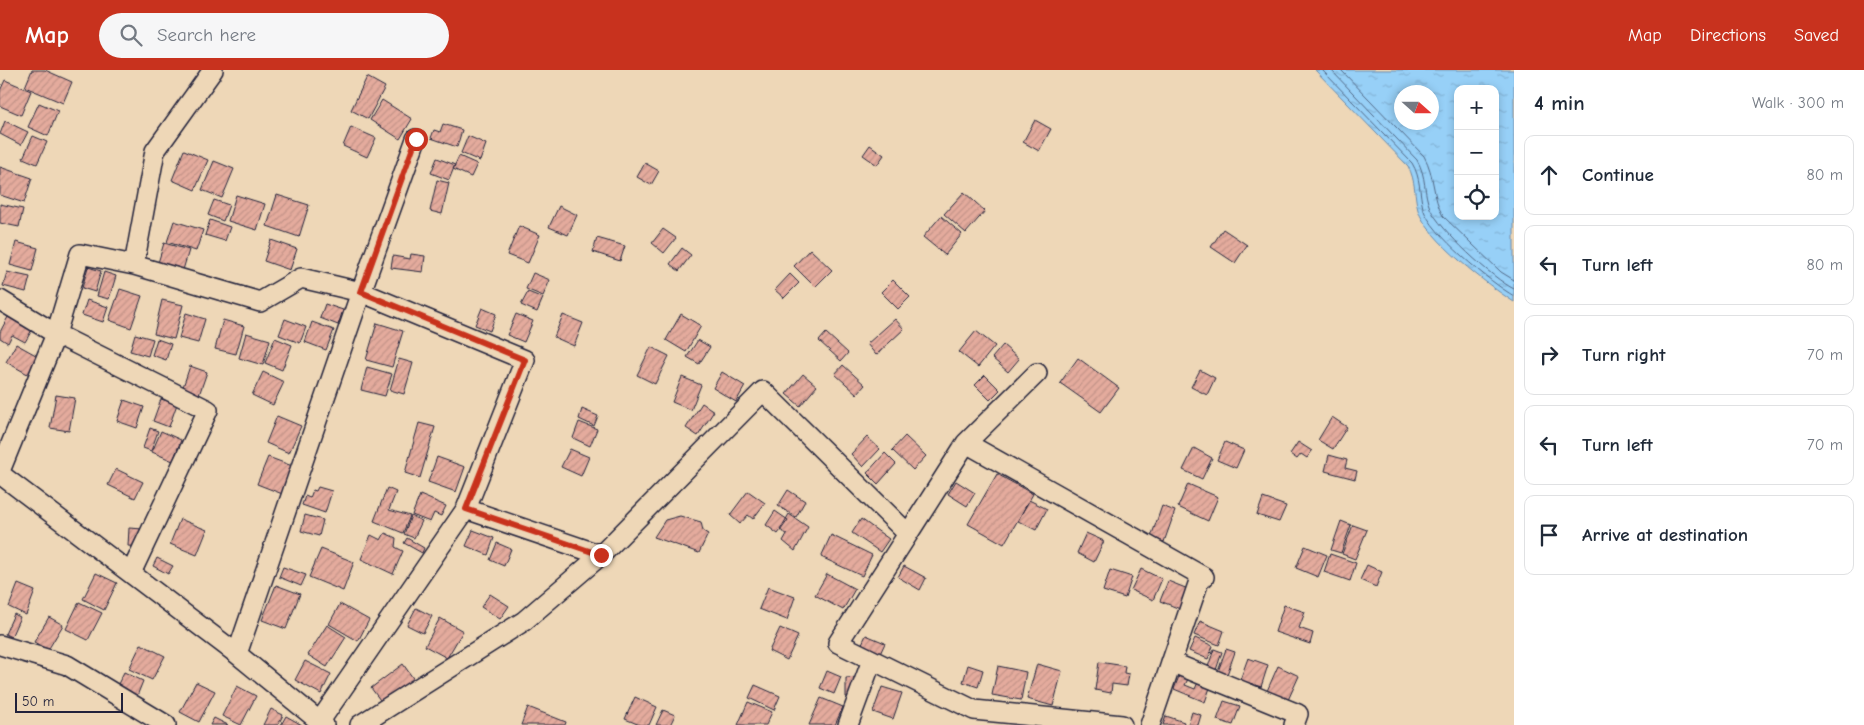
<!DOCTYPE html>
<meta charset="utf-8">
<style>
body{margin:0;font-family:"Comic Neue",sans-serif;background:#f6f6f7;color:#1f2937}
.controls{position:absolute;right:15px;top:15px;display:grid;overflow:hidden;border-radius:10px;box-shadow:0 2px 8px #0003}
.controls button{width:45px;height:45px;display:grid;place-items:center;padding:0;border:0;border-bottom:1px solid #e0e1e3;background:#fff;color:#1f2937;font:25px sans-serif}
.compass{position:absolute;left:1394px;top:15px;width:45px;height:45px;border-radius:50%;background:#fff;box-shadow:0 2px 8px #0003;rotate:111deg}
.scale{position:absolute;left:15px;bottom:12px;width:108px;box-sizing:border-box;padding-left:5px;border:2px solid #22223b;border-top:0;font-size:14px;line-height:18px;white-space:nowrap;color:#22223b;-webkit-text-stroke:4px #eed7b7;paint-order:stroke}
.stop{position:absolute;width:15px;height:15px;margin:-11px;border:4px solid #c8321e;border-radius:50%;background:#fff}
.stop.end{background:#c8321e;border-color:#fff;box-shadow:0 1px 5px #0008}
.list{margin:0;padding:0;list-style:none}
h2{display:flex;justify-content:space-between;align-items:center;height:65px;margin:0;padding:0 20px;font-size:21px}
h2 small{font-size:16px;font-weight:400;color:#747a83}
.list li{display:grid;grid-template-columns:32px 1fr auto;gap:15px;align-items:center;box-sizing:border-box;height:80px;margin:0 10px 10px;padding:0 10px;border:1px solid #e0e1e3;border-radius:10px}
.list b{display:block;font-size:19px;white-space:nowrap}
.list em{font-size:16px;font-style:normal;color:#747a83}
.icon{flex:none;width:28px;height:28px;fill:none;stroke:currentColor;stroke-width:2;stroke-linecap:round;stroke-linejoin:round}
.map{position:relative;flex:none;width:1514px;height:655px;overflow:hidden}
header{display:flex;align-items:center;gap:30px;box-sizing:border-box;height:70px;padding:0 25px;background:#c8321e;color:#fff}
header strong{font-size:24px}
nav{display:flex;gap:28px;margin-inline-start:auto;font-size:18px}
.search{width:350px;height:45px;background:#f6f6f7;display:flex;align-items:center;gap:12px;box-sizing:border-box;padding:0 18px;border-radius:28px;color:#747a83;font-size:19px}
main{display:flex}
aside{flex:1;background:#fff}
.map>svg:first-child{display:block}
.water{fill:url(#water-ripples);stroke:#688aac;fill-rule:evenodd}
.lines{fill:none;stroke-linecap:round;stroke-linejoin:round}
.shore{stroke:#516886;stroke-width:1}
.building{fill:url(#building-hatch);stroke:#22223b}
.minor-casing{stroke:#22223b;stroke-width:22}
.minor{stroke:#eed7b7;stroke-width:19}
.route{stroke:#c8321e;stroke-width:6}
</style>
<header>
<strong>Map</strong>
<div class="search"><svg class="icon" aria-label="search" viewBox="0 0 24 24"><circle cx="10" cy="10" r="6"/><path d="M15 15l6 6"/></svg>Search here</div>
<nav><a>Map</a><a>Directions</a><a>Saved</a></nav>
</header>
<main>
<div class="map">
<svg width="1514" height="655" viewBox="0 0 1514 655">
<defs>
<pattern id="water-ripples" width="26" height="14" patternUnits="userSpaceOnUse" patternTransform="scale(1.25)"><rect width="26" height="14" fill="#97d0f7"/><path d="M2 4q2-2 4 0t4 0M15 11q2-2 4 0t4 0" fill="none" stroke="#82b2d5"/></pattern>
<pattern id="building-hatch" width="6" height="6" patternUnits="userSpaceOnUse" patternTransform="scale(1.25)"><rect width="6" height="6" fill="#e4ab9d"/><path d="M-1 1l2-2M0 6l6-6M5 7l2-2" fill="none" stroke="#c39388"/></pattern>
</defs>
<rect width="100%" height="100%" fill="#eed7b7"/>
<filter id="ink" filterUnits="userSpaceOnUse"><feTurbulence type="fractalNoise" baseFrequency=".02" numOctaves="2"/><feDisplacementMap in="SourceGraphic" scale="10" xChannelSelector="R" yChannelSelector="G"/><feConvolveMatrix kernelMatrix="1 2 1 2 8 2 1 2 1" color-interpolation-filters="sRGB"/></filter>
<g filter="url(#ink)">
<path class="water" d="M1315,0H1514V232C1489,216 1427,169 1418,140C1414,125 1416,111 1408,96ZM1458,19H1495V146H1458ZM1402,22H1432V52H1402Z"/>
<g class="lines">
<path class="shore" d="M1322,0L1412,93C1421,108 1419,122 1423,138C1430,163 1491,213 1514,226
M1331,0L1417,90C1427,107 1423,122 1430,138C1439,159 1493,209 1514,219
M1341,0L1424,86C1435,105 1432,127 1443,146L1501,202L1514,210"/>
</g>
<path class="building" d="M32,0H45L72,12L63,33L25,17Z
M367,7L385,17L368,49L351,40Z
M5,10L31,21L21,45L0,36V21Z
M382,30L412,49L400,69L370,50Z
M39,33L58,41L48,66L28,57Z
M1035,50L1051,59L1039,81L1023,72Z
M5,51L28,62L21,75L0,64Z
M443,54L462,60L457,77L431,68L434,60L440,62Z
M351,57L376,68L367,87L343,76Z
M33,66L47,72L37,94L23,88Z
M468,66L486,74L480,91L461,83Z
M870,75L884,85L877,95L863,85Z
M184,80L208,90L195,120L172,110Z
M459,86L477,94L471,107L453,99Z
M437,88L455,95L449,110L431,103Z
M214,91L234,99L222,128L202,120Z
M645,93L659,101L651,115L637,107Z
M0,97L32,108L24,133L0,125Z
M437,110L449,113L442,144L430,141Z
M964,122L985,141L966,163L944,144Z
M236,125L265,134L257,160L228,151Z
M277,125L309,135L299,167L267,156Z
M214,130L229,135L223,151L208,145Z
M0,134L23,139L19,157L0,153Z
M559,136L577,145L568,165L549,157Z
M941,146L962,164L945,185L923,167Z
M210,150L230,157L225,171L205,165Z
M174,151L203,160L196,181L167,172Z
M519,156L540,165L528,193L507,185Z
M663,159L676,168L664,183L652,173Z
M1223,159L1247,175L1235,193L1211,177Z
M597,168L625,176L620,191L593,182Z
M271,170L297,179L290,200L264,191Z
M16,172L38,178L32,201L10,195Z
M164,173L189,180L183,200L158,193Z
M682,178L691,185L679,201L670,194Z
M810,179L832,200L815,217L794,196Z
M411,184L425,186L423,202L391,198L393,186L410,189Z
M88,197L101,201L95,222L82,218Z
M7,202L30,207L26,222L3,216Z
M104,202L116,206L109,229L97,226Z
M533,203L550,210L543,226L526,219Z
M790,204L799,213L784,228L775,220Z
M893,210L910,227L898,239L881,222Z
M120,219L142,226L131,258L109,250Z
M528,222L543,228L537,242L521,235Z
M87,230L108,237L103,252L82,245Z
M162,230L183,235L174,269L154,264Z
M325,234L343,240L338,255L320,248Z
M482,238L496,244L490,261L475,255Z
M186,243L205,249L198,273L179,268Z
M516,244L533,251L524,272L507,265Z
M681,244L701,256L686,282L666,270Z
M563,245L583,253L574,276L554,267Z
M8,247L32,260L25,272L12,265L8,273L0,268V262Z
M285,249L306,257L300,273L279,265Z
M895,249L904,259L876,285L867,274Z
M223,250L244,256L236,284L215,279Z
M312,252L334,260L326,280L305,272Z
M377,253L403,261L392,297L366,290Z
M976,261L995,276L978,297L959,282Z
M246,263L270,270L263,295L239,288Z
M826,263L848,283L841,291L819,271Z
M135,264L153,269L148,286L130,281Z
M275,268L292,275L282,300L265,293Z
M157,269L171,274L166,290L152,285Z
M698,270L710,277L699,294L687,287Z
M16,274L43,289L33,307L6,292Z
M1003,275L1019,289L1008,302L992,288Z
M651,277L669,286L655,314L637,305Z
M1078,288L1119,318L1101,342L1060,313Z
M399,289L413,293L404,324L390,320Z
M843,295L865,315L857,324L835,304Z
M190,296L207,302L198,328L181,323Z
M367,297L392,304L385,326L361,320Z
M1200,300L1215,308L1207,325L1191,317Z
M263,302L284,312L273,335L252,325Z
M722,302L745,316L736,332L713,318Z
M803,304L817,316L800,336L786,324Z
M985,305L1000,320L990,330L975,315Z
M682,307L701,315L691,340L672,332Z
M56,325L75,328L69,361L50,358Z
M161,329L177,334L169,357L153,351Z
M124,330L144,337L137,358L117,351Z
M702,333L714,341L698,366L686,358Z
M582,339L598,346L594,356L579,349Z
M277,346L301,356L289,383L266,373Z
M1332,347L1347,357L1333,379L1318,370Z
M579,352L597,359L590,376L573,368Z
M419,353L435,357L420,408L405,403Z
M150,358L158,361L151,381L143,378Z
M161,361L181,370L173,391L152,382Z
M905,366L926,386L913,400L892,380Z
M867,367L880,379L863,397L851,384Z
M1225,372L1244,380L1236,398L1217,390Z
M1298,372L1312,381L1307,388L1301,384L1297,389L1290,384Z
M1194,378L1212,388L1202,409L1183,400Z
M570,379L589,387L581,406L561,397Z
M885,383L896,394L878,414L867,403Z
M1329,385L1347,390L1345,398L1357,401L1355,409L1325,401Z
M268,387L295,397L285,425L257,414Z
M437,387L465,397L456,422L428,412Z
M116,399L143,412L135,428L108,415Z
M997,404L1033,424L1004,474L968,454Z
M956,411L975,423L967,436L948,424Z
M1188,414L1218,427L1208,451L1178,437Z
M318,417L332,421L325,443L302,435L305,426L310,428L313,420L316,421Z
M387,418L396,422L389,440L410,446L403,463L374,451Z
M788,420L805,431L796,447L778,436Z
M748,421L765,433L753,449L748,445L740,454L730,445Z
M420,425L446,436L441,446L434,443L430,452L412,445Z
M1263,428L1286,436L1279,452L1257,445Z
M1029,430L1047,439L1036,460L1018,451Z
M1162,436L1175,441L1164,472L1151,467Z
M775,441L788,450L778,464L766,455Z
M789,444L808,457L795,481L783,471L787,464L780,460Z
M305,445L323,450L319,466L301,461Z
M411,446L422,451L414,468L404,464Z
M680,446L701,452L703,461L708,464L699,483L654,467L665,450Z
M180,449L207,460L197,485L170,474Z
M861,449L889,469L880,482L852,463Z
M1341,451L1351,455L1341,483L1331,480Z
M1353,455L1367,460L1355,489L1342,484Z
M129,458L143,459V477L128,476Z
M473,460L494,468L488,485L466,476Z
M385,463L396,468L395,477L403,481L393,504L361,489L371,465L381,470Z
M1086,463L1104,471L1094,492L1077,483Z
M831,465L872,485L862,506L821,487Z
M407,468L424,478L422,483L404,473Z
M497,473L511,479L504,496L490,490Z
M1305,476L1327,485L1318,507L1296,498Z
M321,479L354,492L343,521L309,507Z
M1330,484L1356,493L1350,511L1324,502Z
M157,488L173,496L168,504L153,496Z
M1367,495L1382,502L1376,517L1360,510Z
M904,496L926,508L920,520L898,507Z
M283,497L306,505L301,516L279,507Z
M1141,499L1162,509L1153,530L1131,520Z
M1110,500L1132,507L1125,528L1103,521Z
M96,503L117,513L104,540L83,529Z
M827,504L855,519L843,540L815,525Z
M1168,511L1188,519L1180,539L1160,531Z
M18,514L35,521L26,545L9,537Z
M276,515L300,524L286,559L262,550Z
M768,517L795,527L787,550L759,539Z
M490,524L509,536L500,549L481,537Z
M79,532L102,543L88,570L66,559Z
M340,534L369,550L358,571L329,554Z
M1284,535L1305,542L1299,558L1313,563L1310,574L1275,562Z
M416,538L432,546L423,563L407,555Z
M14,544L20,547L11,567L5,564Z
M49,547L63,555L48,580L34,572Z
M440,548L463,561L447,588L425,576Z
M1200,551L1224,561L1219,575L1194,565Z
M327,555L346,567L327,597L308,585Z
M780,558L798,566L787,590L769,581Z
M866,565L885,573L879,586L860,578Z
M1195,568L1213,576L1208,589L1189,581Z
M141,574L165,586L152,610L129,599Z
M1214,579L1222,582L1214,606L1206,603Z
M1226,579L1235,582L1225,610L1216,607Z
M1248,588L1268,595L1261,617L1240,610Z
M305,591L331,604L321,624L295,610Z
M1099,592L1125,596L1124,603L1129,604L1127,616L1112,614L1111,623L1095,620Z
M403,594L415,611L383,634L371,618Z
M1037,594L1062,601L1053,636L1027,629Z
M968,595L983,600L978,617L963,612Z
M998,596L1026,602L1021,630L992,625Z
M1278,596L1299,606L1288,630L1267,621Z
M827,601L841,607L834,624L820,618Z
M124,602L143,611L137,626L117,616Z
M1180,604L1189,607L1185,615L1195,619L1199,610L1211,615L1205,632L1174,619Z
M858,607V627H846V608Z
M196,612L215,621L199,652L180,642Z
M755,615L780,626L774,640L749,628Z
M237,616L256,626L241,655L222,646Z
M882,617L902,623L893,649L873,642Z
M635,627L657,637L649,655H640L625,649Z
M821,628L843,637L835,655H809Z
M1224,631L1240,636L1233,655L1217,650Z
M748,632L772,642L766,655H738Z
M528,637L566,652L565,655H521Z
M271,639L283,645L278,655H263Z
M663,640L675,645L670,655H656Z
M1192,642L1201,645L1198,655H1188Z
M286,646L302,655H281Z
M1166,646L1184,652L1183,655H1163Z
M214,648L228,655H210Z"/>
<g class="lines">
<g class="minor-casing">
<path id="minor" d="M213,0L155,81L134,195L260,232L301,208L361,222L416,69
M0,230L56,264L80,184L134,195
M966,373L1204,507
M0,401L56,264L208,340L131,503
M0,404L237,584L324,655
M908,464L838,573L974,640L1122,655
M0,575L67,595L166,655
M237,584L361,222L525,290L466,439
M1171,592L1298,644L1294,655
M320,651L466,439L601,485L763,321L908,464L966,373L1037,303
M360,655L524,551L601,485
M848,655L872,590
M1150,655L1198,514"/>
</g>
<use href="#minor" class="minor"/>
</g>
</g>
<g class="lines" filter="url(#ink)">
<path class="route" d="M416,69L361,222L525,290L466,439L601,485"/>
</g>
</svg>
<div class="controls">
<button>+</button>
<button>−</button>
<button><svg class="icon" aria-label="locate" viewBox="0 0 24 24"><circle cx="12" cy="12" r="6"/><path d="M12 2v4M12 18v4M2 12h4M18 12h4"/></svg></button>
</div>
<svg class="compass" viewBox="-18 -18 36 36"><path d="M0-13l5 13h-10z" fill="#e53935"/><path d="M0 13l5-13h-10z" fill="#747a83"/></svg>
<div class="scale">50 m</div>
<div class="stop" style="left:416px;top:69px"></div>
<div class="stop end" style="left:601px;top:485px"></div>
</div>
<aside>
<h2>4 min<small>Walk · 300 m</small></h2>
<ul class="list">
<li><svg class="icon" aria-label="ahead" viewBox="0 0 24 24"><path d="M12 20V5M6 11l6-6 6 6"/></svg><div><b>Continue</b></div><em>80 m</em></li>
<li><svg class="icon" aria-label="left" viewBox="0 0 24 24"><path d="M17 20v-9H6M10 6l-5 5 5 5"/></svg><div><b>Turn left</b></div><em>80 m</em></li>
<li><svg class="icon" aria-label="right" viewBox="0 0 24 24"><path d="M7 20v-9h11M14 6l5 5-5 5"/></svg><div><b>Turn right</b></div><em>70 m</em></li>
<li><svg class="icon" aria-label="left" viewBox="0 0 24 24"><path d="M17 20v-9H6M10 6l-5 5 5 5"/></svg><div><b>Turn left</b></div><em>70 m</em></li>
<li><svg class="icon" aria-label="arrive" viewBox="0 0 24 24"><path d="M6 21V4h12l-3 4 3 4H6"/></svg><div><b>Arrive at destination</b></div></li>
</ul>
</aside>
</main>
